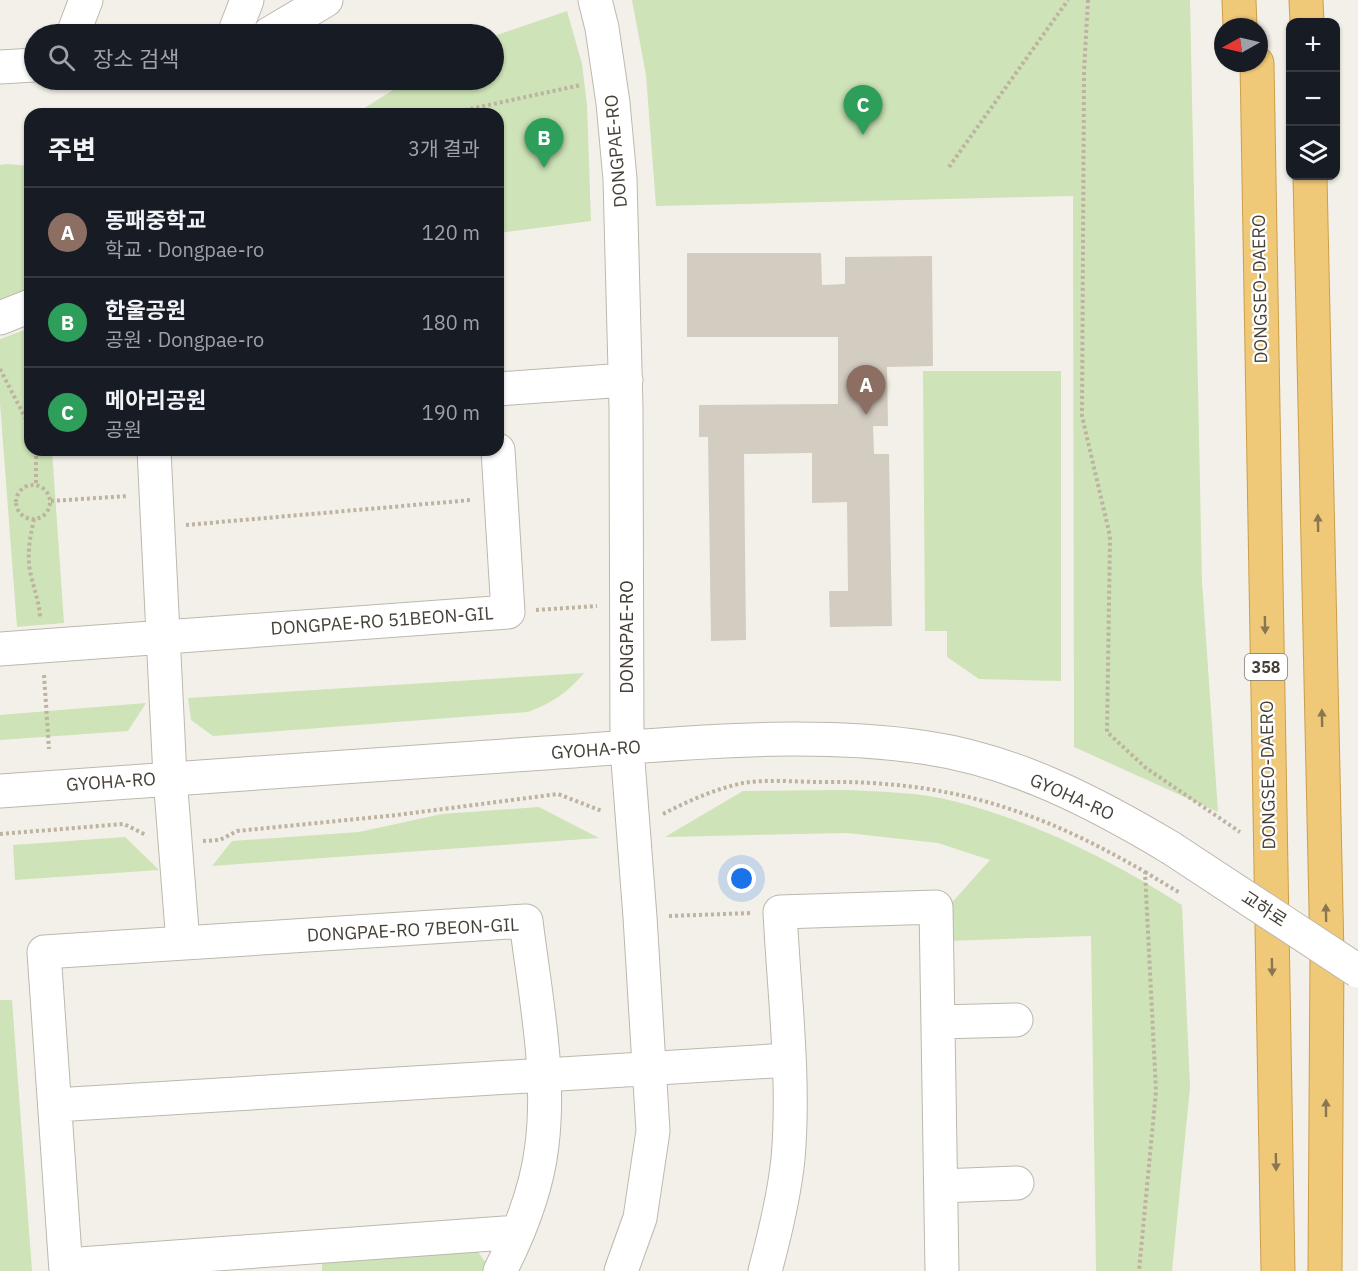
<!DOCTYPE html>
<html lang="ko">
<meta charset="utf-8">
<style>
body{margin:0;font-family:"IBM Plex Sans","Noto Sans KR",sans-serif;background:#20242c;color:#f1f3f6}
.controls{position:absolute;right:18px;top:18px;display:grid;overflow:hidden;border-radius:12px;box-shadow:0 2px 4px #0004}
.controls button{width:54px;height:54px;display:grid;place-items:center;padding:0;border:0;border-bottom:2px solid #363941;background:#171b24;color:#f1f3f6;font:30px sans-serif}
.compass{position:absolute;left:1214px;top:18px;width:54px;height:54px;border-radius:50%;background:#171b24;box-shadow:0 2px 4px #0004;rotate:262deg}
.you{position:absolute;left:742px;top:879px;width:21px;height:21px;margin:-15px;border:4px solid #fff;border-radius:50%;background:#1a73e8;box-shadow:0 0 0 9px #1a73e833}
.badge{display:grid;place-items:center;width:39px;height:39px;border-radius:50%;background:#2563eb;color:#fff;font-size:20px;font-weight:700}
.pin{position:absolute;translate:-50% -50px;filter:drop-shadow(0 2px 3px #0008)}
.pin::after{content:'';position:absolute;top:32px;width:21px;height:18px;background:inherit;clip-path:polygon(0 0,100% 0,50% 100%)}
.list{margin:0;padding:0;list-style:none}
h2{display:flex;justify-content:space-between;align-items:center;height:78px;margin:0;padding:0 24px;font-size:26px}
h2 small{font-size:20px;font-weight:400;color:#9ea1a6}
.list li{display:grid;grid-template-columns:39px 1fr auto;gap:18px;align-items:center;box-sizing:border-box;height:90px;padding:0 24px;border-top:2px solid #363941}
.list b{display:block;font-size:22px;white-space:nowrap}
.list p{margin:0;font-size:20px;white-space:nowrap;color:#9ea1a6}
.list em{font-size:20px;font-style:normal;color:#9ea1a6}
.icon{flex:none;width:33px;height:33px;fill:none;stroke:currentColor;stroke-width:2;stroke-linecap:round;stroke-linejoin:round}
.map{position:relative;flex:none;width:1358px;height:1271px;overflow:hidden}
.search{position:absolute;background:#171b24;box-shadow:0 2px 4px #0004;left:24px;top:24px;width:480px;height:66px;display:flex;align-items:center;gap:15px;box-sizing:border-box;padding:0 21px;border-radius:33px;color:#9ea1a6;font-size:22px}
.panel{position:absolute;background:#171b24;box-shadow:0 2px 4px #0004;left:24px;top:108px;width:480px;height:348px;border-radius:18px}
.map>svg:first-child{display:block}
.green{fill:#cee3b7}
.building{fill:#d3ccc0}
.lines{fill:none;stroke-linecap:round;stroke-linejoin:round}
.minor-casing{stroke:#bdb8ad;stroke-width:35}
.highway-casing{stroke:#cd9e49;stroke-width:35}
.path{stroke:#beb3a0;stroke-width:4;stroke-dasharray:3 3;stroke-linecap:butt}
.minor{stroke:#fff;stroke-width:33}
.highway{stroke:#efc978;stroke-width:33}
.minor-bridge-casing{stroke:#bdb8ad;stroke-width:35;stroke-linecap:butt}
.minor-bridge{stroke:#fff;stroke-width:33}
.oneway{fill:#8a7752}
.labels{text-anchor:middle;stroke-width:4.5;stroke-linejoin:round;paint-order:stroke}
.shield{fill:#fff;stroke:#7e7a74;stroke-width:1.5}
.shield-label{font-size:16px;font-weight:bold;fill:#464138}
.street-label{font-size:18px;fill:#464138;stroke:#fff}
</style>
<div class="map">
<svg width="1358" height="1271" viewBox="0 0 1358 1271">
<rect width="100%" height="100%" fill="#f3f0e9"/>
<path class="green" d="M632,0H1190L1202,581L1218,812L1074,747L1073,196L656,206L646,75Z
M567,11L582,64L587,105L591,221L498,233V114H355L409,80H494V36Z
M8,164L30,166V291L0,303V165Z
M30,328V450H52L64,623L17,627L0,403V339Z
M923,371H1061V681L979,679L947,657V631H925Z
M584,673C567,693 552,703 528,712L213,736L191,720L188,698Z
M146,703L128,731L0,740V715Z
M848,790C882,792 919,792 953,801C1034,821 1111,860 1182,905L1190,1087L1172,1271H1096L1091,936L947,941V908L990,860L938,843L847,833L665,837L743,791Z
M539,807L599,838L212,866L232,841L359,832L442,814Z
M125,837L159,870L15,880L13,845Z
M0,1000H12L32,1271H0Z
M476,1249L488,1266L485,1271H322V1263Z"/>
<path class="building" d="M687,253H821L822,285L845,284V257L932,256L933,366L887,367L888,426H873L874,454H889L892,626L830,627L829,591H848L847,502L812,503V453L744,454L746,640L711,641L708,437H699V405L838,404V337H687Z"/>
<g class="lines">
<g class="minor-casing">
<path id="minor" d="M595,0L602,28L613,103L620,179L626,408L627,748L640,917L653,1131L640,1218L621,1271
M73,34L86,0
M234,34L247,0
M269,34L326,0
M0,67L34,65
M0,318L30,306
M498,389L626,380
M154,450L170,777L183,943
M0,649L508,612L498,450
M0,791C181,777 363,765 545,753C671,745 802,729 928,748C1015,761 1096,803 1171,848
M938,1022L1016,1020
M55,1105L788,1060
M941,1186L1017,1183
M66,1265L518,1232
M66,1271L44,952L526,921C535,994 551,1072 542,1145C537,1189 520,1232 500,1271
M765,1271C775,1234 784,1197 788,1159C795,1078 784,993 780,912L936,907L942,1271"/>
</g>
<g class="highway-casing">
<path id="highway" d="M1239,0L1240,27
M1306,0L1307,22
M1257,63L1278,1271
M1310,176L1327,955L1325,1271"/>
</g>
<path class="path" d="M1088,0L1084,71L1082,416L1110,536L1107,732L1146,768L1240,832
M447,114L581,85
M949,167L1068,0
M0,369L30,427
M36,450V485
M16 502a17 17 0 1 1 34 0a17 17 0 1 1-34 0Z
M51,501L128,496
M34,519C30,537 27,553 30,571C33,587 39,600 40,617
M186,525L471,500
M536,610L597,606
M44,675L49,749
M663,814C688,801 715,789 743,783C767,779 796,782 821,782C946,780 1037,809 1145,872L1156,1091L1139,1271
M0,834L124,824L146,835
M203,841L220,840L237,831L397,815L558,794L602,811
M1145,872L1180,893
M669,916L752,913"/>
<use href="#minor" class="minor"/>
<use href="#highway" class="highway"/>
<g class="minor-bridge-casing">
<path id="minor-bridge" d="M1171,848L1358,971"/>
</g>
<use href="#minor-bridge" class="minor-bridge"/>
</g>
<defs><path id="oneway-solid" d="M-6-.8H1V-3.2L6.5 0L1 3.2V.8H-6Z" transform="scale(1.5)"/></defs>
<g class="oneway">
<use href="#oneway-solid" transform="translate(1318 523) rotate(-91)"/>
<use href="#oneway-solid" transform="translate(1265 625) rotate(89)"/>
<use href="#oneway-solid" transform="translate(1322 718) rotate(-91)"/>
<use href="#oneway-solid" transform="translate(1326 913) rotate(-91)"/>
<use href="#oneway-solid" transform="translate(1272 967) rotate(89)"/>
<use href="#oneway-solid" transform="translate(1326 1108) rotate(-90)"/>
<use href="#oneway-solid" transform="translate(1276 1162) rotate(89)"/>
</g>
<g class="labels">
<rect class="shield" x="1245" y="654" width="42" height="26" rx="4.5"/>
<g class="shield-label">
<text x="1266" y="673">358</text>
</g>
<g class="street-label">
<text transform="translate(616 151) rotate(-95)" y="6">DONGPAE-RO</text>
<text transform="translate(1260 289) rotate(-91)" y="6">DONGSEO-DAERO</text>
<text transform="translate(382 621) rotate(-4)" y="6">DONGPAE-RO 51BEON-GIL</text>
<text transform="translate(627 637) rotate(-90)" y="6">DONGPAE-RO</text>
<text transform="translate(596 750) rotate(-4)" y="6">GYOHA-RO</text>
<text transform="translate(1268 775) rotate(-91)" y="6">DONGSEO-DAERO</text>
<text transform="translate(111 782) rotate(-4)" y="6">GYOHA-RO</text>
<text transform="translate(1072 797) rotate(24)" y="6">GYOHA-RO</text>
<text transform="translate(1264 909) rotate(33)" y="6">교하로</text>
<text transform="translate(413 930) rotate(-3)" y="6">DONGPAE-RO 7BEON-GIL</text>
</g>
</g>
</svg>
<div class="controls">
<button>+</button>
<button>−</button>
<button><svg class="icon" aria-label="layers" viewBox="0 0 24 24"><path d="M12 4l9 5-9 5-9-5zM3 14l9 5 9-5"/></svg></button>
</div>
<svg class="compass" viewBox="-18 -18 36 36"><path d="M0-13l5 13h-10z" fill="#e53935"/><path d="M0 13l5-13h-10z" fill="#9ea1a6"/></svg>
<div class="you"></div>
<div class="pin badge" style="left:866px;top:415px;background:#8d6e63">A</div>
<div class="pin badge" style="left:544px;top:168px;background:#2e9e5b">B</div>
<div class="pin badge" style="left:863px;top:135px;background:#2e9e5b">C</div>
<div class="search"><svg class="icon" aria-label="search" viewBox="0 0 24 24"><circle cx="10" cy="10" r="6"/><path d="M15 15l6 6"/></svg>장소 검색</div>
<section class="panel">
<h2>주변<small>3개 결과</small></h2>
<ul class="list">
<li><span class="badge" style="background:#8d6e63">A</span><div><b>동패중학교</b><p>학교 · Dongpae-ro</p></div><em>120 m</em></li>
<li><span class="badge" style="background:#2e9e5b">B</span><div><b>한울공원</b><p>공원 · Dongpae-ro</p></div><em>180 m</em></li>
<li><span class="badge" style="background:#2e9e5b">C</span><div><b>메아리공원</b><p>공원</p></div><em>190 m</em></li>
</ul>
</section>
</div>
